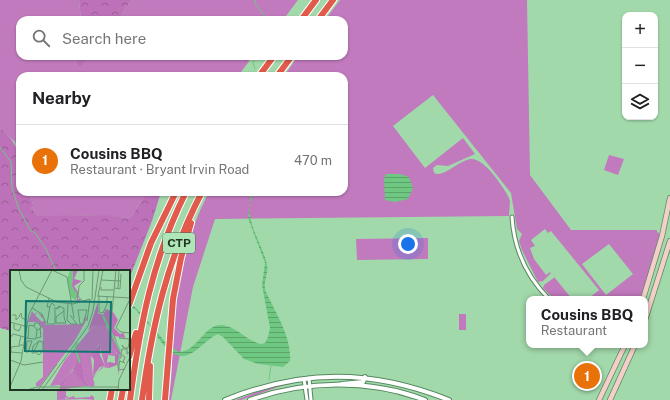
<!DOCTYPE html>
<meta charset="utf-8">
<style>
body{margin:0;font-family:"Public Sans",sans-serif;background:#f6f6f6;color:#202124}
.controls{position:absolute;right:12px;top:12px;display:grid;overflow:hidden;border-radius:8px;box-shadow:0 1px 3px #0004}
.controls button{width:36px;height:36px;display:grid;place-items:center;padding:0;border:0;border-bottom:1px solid #e0e0e0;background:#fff;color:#202124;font:20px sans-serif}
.you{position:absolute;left:408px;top:244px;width:14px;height:14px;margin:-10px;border:3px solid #fff;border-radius:50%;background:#1a73e8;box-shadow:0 0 0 6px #1a73e833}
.badge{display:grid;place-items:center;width:26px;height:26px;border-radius:50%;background:#a23b9f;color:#fff;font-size:13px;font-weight:700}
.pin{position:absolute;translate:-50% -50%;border:2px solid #fff;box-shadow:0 1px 4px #0006}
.popup{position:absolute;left:526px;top:296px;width:122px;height:52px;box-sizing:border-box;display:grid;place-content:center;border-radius:8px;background:#fff;filter:drop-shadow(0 1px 3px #0005);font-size:13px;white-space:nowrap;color:#757577}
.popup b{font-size:15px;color:#202124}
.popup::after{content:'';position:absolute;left:50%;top:100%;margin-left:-8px;border:8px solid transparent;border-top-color:#fff}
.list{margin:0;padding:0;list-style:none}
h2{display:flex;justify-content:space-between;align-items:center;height:52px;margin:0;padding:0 16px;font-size:17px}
h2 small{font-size:13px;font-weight:400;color:#757577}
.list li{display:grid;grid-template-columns:26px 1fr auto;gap:12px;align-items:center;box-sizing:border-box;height:72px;padding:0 16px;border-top:1px solid #e0e0e0}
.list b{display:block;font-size:15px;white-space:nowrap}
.list p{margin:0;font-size:13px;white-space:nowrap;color:#757577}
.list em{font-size:13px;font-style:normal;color:#757577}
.icon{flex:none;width:22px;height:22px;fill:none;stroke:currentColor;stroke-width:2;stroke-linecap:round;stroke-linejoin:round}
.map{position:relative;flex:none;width:670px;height:400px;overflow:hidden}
.search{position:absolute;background:#fff;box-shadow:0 1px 3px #0004;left:16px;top:16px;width:332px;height:44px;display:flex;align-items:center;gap:10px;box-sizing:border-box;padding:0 14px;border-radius:12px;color:#757577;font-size:15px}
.panel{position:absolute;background:#fff;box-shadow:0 1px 3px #0004;left:16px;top:72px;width:332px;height:124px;border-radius:12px}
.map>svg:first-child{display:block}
.green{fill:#c17abd;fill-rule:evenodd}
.forest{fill:url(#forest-crowns)}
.water{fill:url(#water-rules)}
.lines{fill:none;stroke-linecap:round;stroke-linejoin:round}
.stream{stroke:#6fc881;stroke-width:1}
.minor-casing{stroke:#56895f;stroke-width:5}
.tertiary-casing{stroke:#56895f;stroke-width:6}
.secondary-casing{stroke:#56895f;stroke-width:6}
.motorway-casing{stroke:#fff;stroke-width:8}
.minor{stroke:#fff;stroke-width:3}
.tertiary{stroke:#fff;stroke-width:4}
.secondary{stroke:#f6cec9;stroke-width:4.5}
.motorway{stroke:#e15a4b;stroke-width:6}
.labels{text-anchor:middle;stroke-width:3;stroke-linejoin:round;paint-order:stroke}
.shield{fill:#afe6b8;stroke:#4a6a50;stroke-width:1}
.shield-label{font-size:12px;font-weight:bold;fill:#1f3523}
.inset-river{fill:none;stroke:#6fc881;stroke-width:2}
.inset-road{fill:none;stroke:#6e9775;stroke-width:1}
.view{fill:#0f766e;fill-opacity:0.15;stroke:#0f766e;stroke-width:2}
.inset-edge{fill:none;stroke:#1f3523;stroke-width:2}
</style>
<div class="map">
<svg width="670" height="400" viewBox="0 0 670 400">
<defs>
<pattern id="forest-crowns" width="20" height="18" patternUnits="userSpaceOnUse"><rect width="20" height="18" fill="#bd71b9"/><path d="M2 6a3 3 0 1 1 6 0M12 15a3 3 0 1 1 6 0" fill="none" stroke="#995e96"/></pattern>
<pattern id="water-rules" width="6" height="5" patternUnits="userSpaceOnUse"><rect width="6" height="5" fill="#6fc881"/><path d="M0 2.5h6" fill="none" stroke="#5ba369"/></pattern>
</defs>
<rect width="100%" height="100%" fill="#a2d9ab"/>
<path class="green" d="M0,0H79L81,20H20V56H74L77,66H83L89,56H253L241,72L234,76H20V161L15,142L0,128Z
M132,0H298L283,20H119L126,7Z
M340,0H527L530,175L571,230H657V232L659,233V237L641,299H608L605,296L602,299H588L599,290L551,231L548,233L545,229L531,240L535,246L530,248L534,259L546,275L550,272L551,273L543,281L538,282L522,250L519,241L522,234L517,229L511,193L433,95L393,126L425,168L463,138L475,154L448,166L437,165L433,168L434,173C444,178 459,160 471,159C484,158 502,185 508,196L510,201L509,216L215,219L193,287L171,400H168C173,383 172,346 173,327C176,280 187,234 209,192H344V76H284L298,56H344V20H325ZM609,244L633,274L606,295L582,264Z
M609,155L624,159L618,175L604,170Z
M29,192H147L131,217L127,218L97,215L41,217L38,216L31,208L34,207Z
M428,238V259L357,260L356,239Z
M555,277V278L572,299H554L543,288L544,285Z
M459,314H466V330H459Z
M301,381L278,387L241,400H236L272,386Z
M57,389H66V396L69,397L65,398V399L74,396L75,398L90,397L91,395L94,397V400C80,398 73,400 57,400Z"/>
<path class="forest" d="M79,0H132L126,7L119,20H81Z
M74,56H89L83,66H77Z
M0,128C24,148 20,163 20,192H29L34,207L31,208L38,216L105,215L127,218L131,217L147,192H161L152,221L129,279V271H11V331L0,328Z"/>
<path class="water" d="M386,174H400L409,177L413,188L408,199L395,202L385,200L384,179Z
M251,192H256C238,213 263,243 267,265C269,274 262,283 266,292C275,312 292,337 290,361L283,367L258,364L244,359L223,337L218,334C207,339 200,349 190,354C171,363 159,338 150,326C146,321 140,316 136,310L129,306L132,305L137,309L168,345L179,352C198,351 204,324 222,325C237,327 247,341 261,344L265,343L268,337L270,328L262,285L265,263L248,218Z"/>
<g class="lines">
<path class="stream" d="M255,0L256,5L268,20
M255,69L253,63L256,56
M0,147L11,162L12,188L18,207L30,230L35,233L46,249L56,271
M269,380L271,365
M267,399V400"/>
<g class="minor-casing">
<path id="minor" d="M512,217C514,249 526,276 549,299
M309,378L311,400
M304,379L307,400"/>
</g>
<g class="tertiary-casing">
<path id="tertiary" d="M342,384L363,382L365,377
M225,400C303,369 371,369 449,400
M250,400C305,380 369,379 425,400"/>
</g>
<g class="secondary-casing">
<path id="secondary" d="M643,299L662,236L670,198
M645,320L670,241
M599,400L625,345
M610,400L635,345"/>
</g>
<g class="motorway-casing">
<path id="motorway" d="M301,20L316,0
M318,20L333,0
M259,76L274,56
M277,76L292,56
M129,305L151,243L176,192
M129,357L136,333
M110,400L112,389
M121,400L123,389
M130,400C140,325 152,260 186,192
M142,400C152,326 167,259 202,192
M149,400L150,366
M165,400L173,299L181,258L191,223"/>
</g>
<use href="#minor" class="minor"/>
<use href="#tertiary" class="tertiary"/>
<use href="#secondary" class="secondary"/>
<use href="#motorway" class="motorway"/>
</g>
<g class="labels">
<rect class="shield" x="163" y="233" width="32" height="20" rx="3"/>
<g class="shield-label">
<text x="179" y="247">CTP</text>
</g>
</g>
<g transform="translate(10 270)">
<rect width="120" height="120" fill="#a2d9ab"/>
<path d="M22,41L24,44L28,42L25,45L32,52L34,50L28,43L32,45L36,55L73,54L76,46L77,49L64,72L30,116H26V113L33,107V59L28,52H18ZM84,55H95L107,80L106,85H98L96,93L98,92L99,98L92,97L85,105L83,109L86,117L84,113V117L79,116L75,111L72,95L71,98L65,95L49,115L40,116L55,90ZM89,74L95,96L83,106L81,87ZM64,99L75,116L49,120L52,113Z" fill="#c17abd" fill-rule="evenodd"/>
<path d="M63,0H68L64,9L72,11L64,16L68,22V29H71L68,32L62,16ZM88,32V43L93,45L96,39L103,42L108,50L104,58L110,64L114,63L115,68L105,66L112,87L109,90V105L107,95L99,98L98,92L105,93V86H98L96,95L95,89L97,86L106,85L107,83L96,56L84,55L78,61ZM90,74V85L95,96L90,97L83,106L84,90L81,85ZM67,83H69L71,89L75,111L79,116H75L63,99L51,116L49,115L67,93Z" fill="#bd71b9"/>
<path d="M60,0H63L62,17L67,23L66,31L61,27L57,10Z" fill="#6fc881"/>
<path class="inset-river" d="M93,46L110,81M68,73L65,78L70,93M108,97L110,84"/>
<path class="inset-road" d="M9,0L11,10L16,17L47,32L63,34L80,29M42,0L57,7L64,48M91,10L111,11M91,17V20H104M105,18L110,19L111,4M108,18L109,0M87,26L120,28M88,26L93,0M89,26V42L93,43L97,34V26M39,28L37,37H40M120,29L106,58L111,62L120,63M82,30L83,0M73,32L68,26L69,16L74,11V0M58,34L57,50L61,54H67L60,45M45,37V54H37L40,36L42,33L45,36M50,37L46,39L49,36L53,38H54V47L56,53H46V47L54,41M22,38L32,44L36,53M68,40H77L73,54H70ZM102,42L106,0M2,45H6V50L10,46M9,46L11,43L12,48L16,50M77,51L80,29M0,52L18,57M4,54V59L9,61L11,56M24,56L25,53H29L31,58L27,60M0,68L3,64L11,66M15,68L25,69H26L27,60L24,56L19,55L18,68M27,68L31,67L30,58M111,68H109L119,69V73M17,71H22L18,82H16ZM29,71L33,72V81L29,85L24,81ZM13,75H9L10,70L11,66L14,67M114,78L112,75L113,77L114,78H118L119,73M0,82L12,83M1,82V77L10,76M25,83H22L23,76L29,71M0,90L14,95L33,92M113,92L115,87L111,84L112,79H117V84L120,82M115,99L109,100V94L110,91L115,93M0,117L11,91L19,44L42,0M17,120L27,117H109M28,120L47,94M32,120L78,56L83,41L89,0M108,120L109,110L120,87"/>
<path class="view" d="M16,31L101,32L100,82L15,81Z"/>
<rect width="120" height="120" class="inset-edge"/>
</g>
</svg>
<div class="controls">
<button>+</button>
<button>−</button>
<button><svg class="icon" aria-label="layers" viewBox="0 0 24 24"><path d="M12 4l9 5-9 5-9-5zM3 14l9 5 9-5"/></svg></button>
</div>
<div class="you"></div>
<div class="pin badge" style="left:587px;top:376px;background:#e8710a">1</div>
<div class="popup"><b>Cousins BBQ</b>Restaurant</div>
<div class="search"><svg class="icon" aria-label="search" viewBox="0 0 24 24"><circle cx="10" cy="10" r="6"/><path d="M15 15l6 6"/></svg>Search here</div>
<section class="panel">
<h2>Nearby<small></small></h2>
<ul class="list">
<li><span class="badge" style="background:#e8710a">1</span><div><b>Cousins BBQ</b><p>Restaurant · Bryant Irvin Road</p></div><em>470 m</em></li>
</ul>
</section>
</div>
